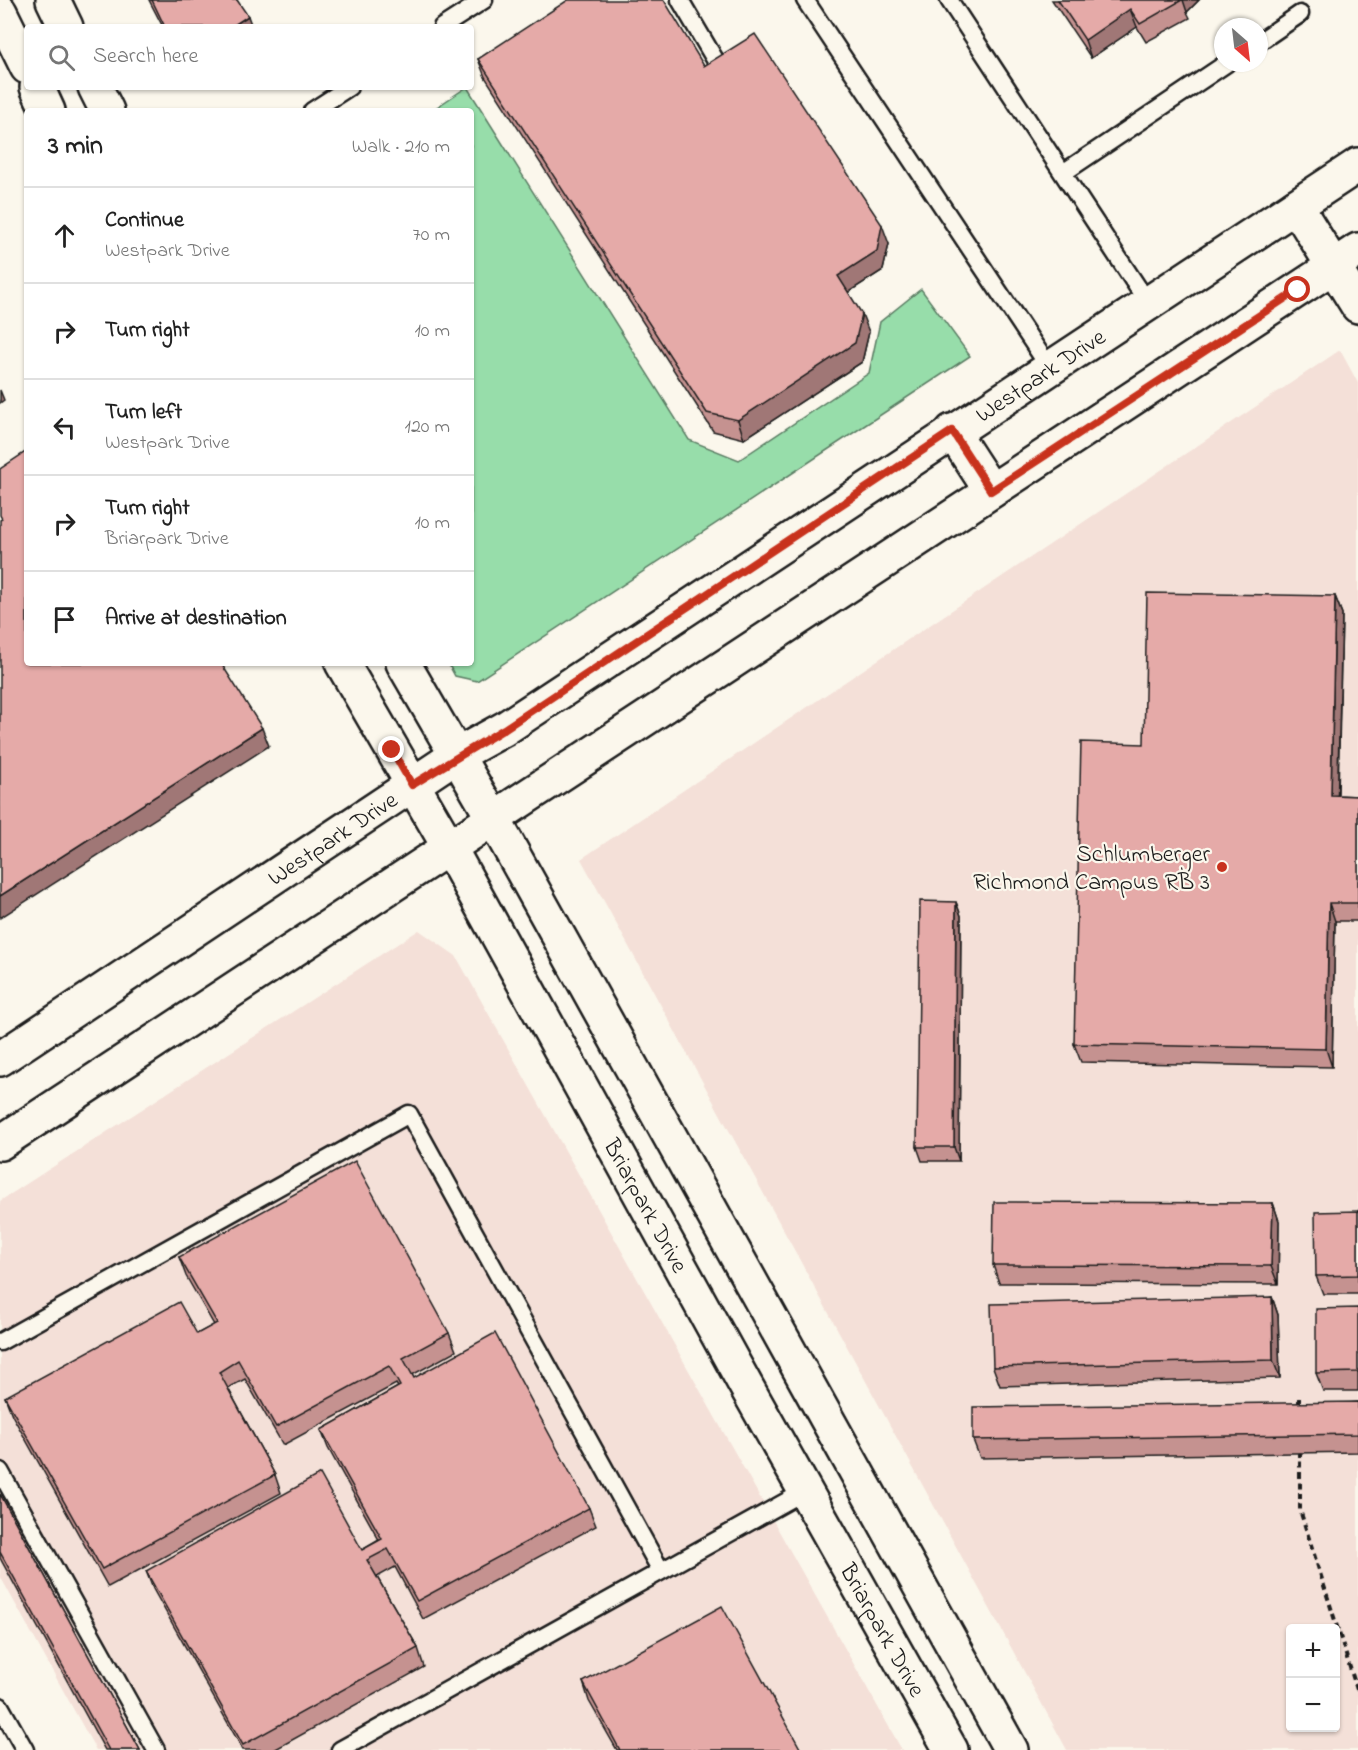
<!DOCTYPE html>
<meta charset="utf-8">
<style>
body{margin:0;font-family:"Indie Flower",sans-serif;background:#f6f6f6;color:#222}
.controls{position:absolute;right:18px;bottom:18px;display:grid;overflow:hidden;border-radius:6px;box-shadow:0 2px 4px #0004}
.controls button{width:54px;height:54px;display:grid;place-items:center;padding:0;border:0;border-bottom:2px solid #e0e0e0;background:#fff;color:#222;font:30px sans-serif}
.compass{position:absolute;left:1214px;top:18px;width:54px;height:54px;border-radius:50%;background:#fff;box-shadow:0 2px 4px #0004;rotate:152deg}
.stop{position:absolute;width:18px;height:18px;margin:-14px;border:4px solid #c8321e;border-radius:50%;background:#fff}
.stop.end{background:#c8321e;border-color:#fff;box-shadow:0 2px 6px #0008}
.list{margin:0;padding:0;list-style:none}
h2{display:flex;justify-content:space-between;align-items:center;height:78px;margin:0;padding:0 24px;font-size:26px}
h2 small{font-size:20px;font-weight:400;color:#767676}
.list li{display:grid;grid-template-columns:39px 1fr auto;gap:18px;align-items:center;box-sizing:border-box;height:96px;padding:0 24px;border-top:2px solid #e0e0e0}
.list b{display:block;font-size:22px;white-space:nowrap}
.list p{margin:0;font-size:20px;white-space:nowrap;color:#767676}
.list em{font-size:20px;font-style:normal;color:#767676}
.icon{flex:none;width:33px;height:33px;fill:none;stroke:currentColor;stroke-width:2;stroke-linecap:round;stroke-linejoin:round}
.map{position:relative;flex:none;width:1358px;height:1750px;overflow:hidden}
.search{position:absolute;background:#fff;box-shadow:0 2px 4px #0004;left:24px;top:24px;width:450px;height:66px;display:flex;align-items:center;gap:15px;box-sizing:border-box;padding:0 21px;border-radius:6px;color:#767676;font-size:22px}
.panel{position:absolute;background:#fff;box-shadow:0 2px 4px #0004;left:24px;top:108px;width:450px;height:558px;border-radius:6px}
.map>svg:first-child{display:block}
.built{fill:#f4e0d8;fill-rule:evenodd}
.green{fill:#97ddaa;stroke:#5a7c63;stroke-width:1.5}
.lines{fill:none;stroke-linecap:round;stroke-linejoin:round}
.service-casing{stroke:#1c1c1c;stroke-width:21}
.minor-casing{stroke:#1c1c1c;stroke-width:38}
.tertiary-casing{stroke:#1c1c1c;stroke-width:38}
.secondary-casing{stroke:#1c1c1c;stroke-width:38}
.path{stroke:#1c1c1c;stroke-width:4;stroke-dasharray:6 4.5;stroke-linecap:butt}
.service{stroke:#fbf7ec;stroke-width:16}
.minor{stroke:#fbf7ec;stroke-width:33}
.tertiary{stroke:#fbf7ec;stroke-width:33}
.secondary{stroke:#fbf7ec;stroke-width:33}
.wall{fill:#c59290;stroke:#1c1c1c;stroke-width:1.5}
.shaded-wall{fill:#a07776;stroke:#1c1c1c;stroke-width:1.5}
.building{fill:#e5aaa8;stroke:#1c1c1c;stroke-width:1.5}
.route{stroke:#c8321e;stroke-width:8}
.poi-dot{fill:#c8321e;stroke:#fbf7ec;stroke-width:2}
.labels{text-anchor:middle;stroke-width:4.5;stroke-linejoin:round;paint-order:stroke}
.street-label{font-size:24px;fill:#1c1c1c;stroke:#fbf7ec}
.poi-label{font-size:24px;fill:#1c1c1c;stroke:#fbf7ec;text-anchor:end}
</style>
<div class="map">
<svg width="1358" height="1750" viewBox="0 0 1358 1750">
<rect width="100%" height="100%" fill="#fbf7ec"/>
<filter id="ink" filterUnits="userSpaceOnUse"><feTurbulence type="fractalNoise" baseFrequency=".0167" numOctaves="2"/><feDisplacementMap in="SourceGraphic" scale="12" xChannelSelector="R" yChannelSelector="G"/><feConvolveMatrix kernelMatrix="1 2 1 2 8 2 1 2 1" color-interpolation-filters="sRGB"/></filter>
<g filter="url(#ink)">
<path class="built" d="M1340,350L1358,383V1750H1067L581,859ZM1290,1628H1336V1728H1290Z
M419,930L456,956L902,1750H96L0,1576V1201Z"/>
<path class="green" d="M467,87L689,440L739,460L869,373L880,322L921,289L970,356L477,681L455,676L448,663H471V111H431Z"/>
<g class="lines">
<g class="service-casing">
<path id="service" d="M680,0L720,68
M805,0L1049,367
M949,0L1148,303
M442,27L484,0
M1259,42L1300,14
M312,111L349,87
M1063,173L1227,63
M0,1342L409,1114L661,1571
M0,1471L156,1750
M0,1706L25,1750
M340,1750L807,1490"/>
</g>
<g class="minor-casing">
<path id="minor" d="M1296,206L1358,306"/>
</g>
<g class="tertiary-casing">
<g id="tertiary">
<path d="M53,0L66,27"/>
<path d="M0,12L27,67"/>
<path d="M37,87L48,111"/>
<path d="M95,87L107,111"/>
<path id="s1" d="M342,663L449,847L746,1386L951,1750"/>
<path d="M403,663L493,818L1011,1750"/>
</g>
</g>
<g class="secondary-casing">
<g id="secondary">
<path d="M952,431L991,491"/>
<path id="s2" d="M0,1059L457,755L504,729L1358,165"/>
<path d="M0,1143L1358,250"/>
</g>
</g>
<path class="path" d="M1299,1398V1407
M1300,1451V1510L1358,1693"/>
<use href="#service" class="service"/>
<use href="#minor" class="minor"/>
<use href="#tertiary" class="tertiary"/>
<use href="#secondary" class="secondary"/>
</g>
<path class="wall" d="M149,0H237L252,27H163Z
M1052,0H1199L1187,12L1190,18L1146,42L1137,27L1091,58Z
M478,59L704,66L889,244L883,270L848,292L869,332L862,362L744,439L713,431L485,77Z
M1335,596L1342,614L1338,795L1358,796V921H1335L1332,1067L1081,1062L1074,1044L1144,744Z
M956,902L961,916L959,1161H922L917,1147Z
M1273,1203L1279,1221L1278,1284L999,1283L993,1265Z
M1358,1211V1294H1323L1316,1276Z
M179,1257L449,1333L456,1351L412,1375L414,1378L589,1508L596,1526L423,1619L395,1567L377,1577L418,1648L424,1667L274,1750H243L153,1589L146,1571L362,1550L379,1540L328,1448L321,1430L398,1387L396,1384L283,1445L245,1379L228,1388L275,1475L281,1493L108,1587L12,1415L5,1397L197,1334L214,1325L186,1276Z
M1272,1297L1278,1315L1280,1378L1000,1386L993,1367Z
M1358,1308V1391H1323L1316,1373Z
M1358,1402V1452L980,1458L973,1440Z
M0,1494L140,1750H105L0,1558Z
M583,1682L801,1750H617L589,1701Z"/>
<path class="shaded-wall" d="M1183,0H1199L1187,12Z
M1130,9L1137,27L1091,58L1085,40Z
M248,16L252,27H231Z
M882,225L889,244L883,270L844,295L838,276Z
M862,314L869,332L862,362L744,439L738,420Z
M0,390L4,400L0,403Z
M1335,596L1342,614L1337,814L1331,795Z
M262,728L269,746L0,918V896Z
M956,902L961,916L959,1161L954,1147Z
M1329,903L1335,921L1332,1067L1326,1049Z
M1273,1203L1279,1221L1278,1284L1271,1266Z
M1272,1297L1278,1315L1280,1378L1273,1360Z"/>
<path class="building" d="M152,0H237L248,16L231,27H165Z
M568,0H664L704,66L755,34L882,225L877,251L838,276L862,314L855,343L738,420L707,413L478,59Z
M1058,0H1182L1140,24L1130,9L1085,40Z
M27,451V663H221L262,728L0,896V520L2,519L0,515V469Z
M1147,593L1335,596L1331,795L1358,796V903H1329L1326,1049L1074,1044L1081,742L1144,744Z
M920,901L956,902L954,1147H917Z
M355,1161L449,1333L403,1358L414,1378L495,1333L589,1508L417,1601L388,1549L367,1560L418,1648L243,1745L146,1571L320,1474L362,1550L382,1539L321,1430L400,1386L389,1366L276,1427L238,1360L219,1372L275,1475L102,1569L5,1397L179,1302L197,1334L217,1323L179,1257Z
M994,1202L1273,1203L1271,1266L993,1265Z
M1358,1211V1275L1316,1276L1315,1212Z
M1272,1297L1273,1360L993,1367L991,1304Z
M1358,1308V1372L1316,1373V1309Z
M1358,1402V1434L973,1440V1407Z
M0,1494L140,1750H109L0,1552Z
M722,1606L801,1750H620L583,1682Z"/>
</g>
<g class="lines" filter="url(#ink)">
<path class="route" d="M392,750L412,785L504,729L952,431L991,491L1298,290"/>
</g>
<circle class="poi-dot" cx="1222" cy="867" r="6"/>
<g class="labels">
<g class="street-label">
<text dy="8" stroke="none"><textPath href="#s2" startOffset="1245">Westpark Drive</textPath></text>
<text dy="8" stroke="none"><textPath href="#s2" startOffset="399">Westpark Drive</textPath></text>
<text dy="8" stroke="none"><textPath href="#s1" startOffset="622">Briarpark Drive</textPath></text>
<text dy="8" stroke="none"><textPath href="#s1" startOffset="1108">Briarpark Drive</textPath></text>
</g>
<g class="poi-label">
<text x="1210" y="861">Schlumberger<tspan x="1210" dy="28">Richmond Campus RB 3</tspan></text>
</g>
</g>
</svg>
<div class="controls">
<button>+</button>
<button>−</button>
</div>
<svg class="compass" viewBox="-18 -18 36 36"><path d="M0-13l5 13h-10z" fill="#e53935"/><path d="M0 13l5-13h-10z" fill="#767676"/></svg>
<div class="stop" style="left:1298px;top:290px"></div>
<div class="stop end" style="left:392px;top:750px"></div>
<div class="search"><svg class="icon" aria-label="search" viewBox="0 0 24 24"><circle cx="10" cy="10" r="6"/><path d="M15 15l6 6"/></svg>Search here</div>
<section class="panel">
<h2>3 min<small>Walk · 210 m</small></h2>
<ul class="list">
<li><svg class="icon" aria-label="ahead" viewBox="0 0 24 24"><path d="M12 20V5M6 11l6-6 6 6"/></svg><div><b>Continue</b><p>Westpark Drive</p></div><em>70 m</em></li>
<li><svg class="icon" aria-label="right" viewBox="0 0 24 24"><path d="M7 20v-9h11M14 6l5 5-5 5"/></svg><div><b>Turn right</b></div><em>10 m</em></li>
<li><svg class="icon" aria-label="left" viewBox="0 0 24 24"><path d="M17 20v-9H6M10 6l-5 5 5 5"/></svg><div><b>Turn left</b><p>Westpark Drive</p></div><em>120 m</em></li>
<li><svg class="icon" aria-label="right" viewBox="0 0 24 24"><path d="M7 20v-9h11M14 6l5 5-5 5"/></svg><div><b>Turn right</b><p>Briarpark Drive</p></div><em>10 m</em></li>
<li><svg class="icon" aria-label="arrive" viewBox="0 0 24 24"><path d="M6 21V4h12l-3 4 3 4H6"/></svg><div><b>Arrive at destination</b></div></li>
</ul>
</section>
</div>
